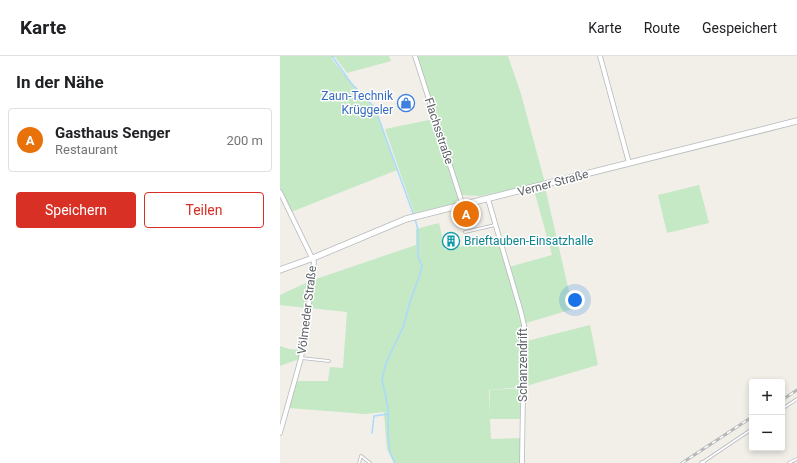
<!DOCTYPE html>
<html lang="de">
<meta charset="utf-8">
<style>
body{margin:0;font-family:Roboto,sans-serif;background:#f2f2f2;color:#202124}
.controls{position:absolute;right:12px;bottom:12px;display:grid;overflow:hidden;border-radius:4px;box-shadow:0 2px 6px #0003}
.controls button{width:36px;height:36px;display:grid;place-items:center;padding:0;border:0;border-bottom:1px solid #e0e0e0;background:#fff;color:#202124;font:20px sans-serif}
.you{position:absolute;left:295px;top:244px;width:14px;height:14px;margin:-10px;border:3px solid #fff;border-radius:50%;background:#1a73e8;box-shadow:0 0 0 6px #1a73e833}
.badge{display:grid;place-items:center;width:26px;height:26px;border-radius:50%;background:#d93025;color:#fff;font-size:13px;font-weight:700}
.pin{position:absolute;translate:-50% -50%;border:2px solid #fff;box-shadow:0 1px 4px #0006}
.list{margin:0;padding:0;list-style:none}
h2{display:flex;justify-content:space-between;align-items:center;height:52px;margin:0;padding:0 16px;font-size:17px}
h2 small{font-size:13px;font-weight:400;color:#757577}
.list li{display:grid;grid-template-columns:26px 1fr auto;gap:12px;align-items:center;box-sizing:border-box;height:64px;margin:0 8px 8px;padding:0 8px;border:1px solid #e0e0e0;border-radius:4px}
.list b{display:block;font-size:15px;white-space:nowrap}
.list p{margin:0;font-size:13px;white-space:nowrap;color:#757577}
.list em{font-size:13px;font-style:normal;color:#757577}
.actions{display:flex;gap:8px;padding:12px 16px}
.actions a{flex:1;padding:9px 0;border:1px solid #d93025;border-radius:4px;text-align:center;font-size:14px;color:#d93025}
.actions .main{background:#d93025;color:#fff}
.map{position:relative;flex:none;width:517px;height:407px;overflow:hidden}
header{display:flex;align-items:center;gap:24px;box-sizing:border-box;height:56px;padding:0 20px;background:#fff;border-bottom:1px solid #e0e0e0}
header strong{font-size:19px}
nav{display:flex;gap:22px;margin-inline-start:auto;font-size:14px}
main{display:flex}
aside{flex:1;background:#fff}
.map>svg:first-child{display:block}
.green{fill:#c5e8c5}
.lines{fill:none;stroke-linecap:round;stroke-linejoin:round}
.stream{stroke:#aadaff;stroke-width:1.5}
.lane-casing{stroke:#b5b8bc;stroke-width:3.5}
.street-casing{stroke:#b5b8bc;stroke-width:5.5}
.secondary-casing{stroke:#b6babf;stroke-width:7}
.lane{stroke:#fff;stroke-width:2}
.street{stroke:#fff;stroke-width:4}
.secondary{stroke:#fff;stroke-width:5.5}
.rail-casing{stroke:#b6b7b8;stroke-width:3}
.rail{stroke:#fff;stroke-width:1.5;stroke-dasharray:4.5;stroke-linecap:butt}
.labels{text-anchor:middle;stroke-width:3;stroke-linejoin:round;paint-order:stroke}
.shop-label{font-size:12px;fill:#366cbe;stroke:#fff;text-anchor:end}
.street-label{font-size:12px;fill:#5f6368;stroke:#fff}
.culture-label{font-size:12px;fill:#0d838f;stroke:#fff;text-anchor:start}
</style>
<header>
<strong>Karte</strong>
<nav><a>Karte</a><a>Route</a><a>Gespeichert</a></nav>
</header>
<main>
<aside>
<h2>In der Nähe<small></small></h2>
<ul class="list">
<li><span class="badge" style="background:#e8710a">A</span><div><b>Gasthaus Senger</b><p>Restaurant</p></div><em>200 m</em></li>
</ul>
<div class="actions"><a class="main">Speichern</a><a>Teilen</a></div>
</aside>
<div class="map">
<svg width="517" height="407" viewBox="0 0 517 407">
<rect width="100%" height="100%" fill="#f1efe8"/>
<path class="green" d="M0,0H109L111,5L67,17L55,1L51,2L71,27L95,53L117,114L11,156L0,132Z
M137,0H228L241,38L265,127L200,140L182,139Z
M154,63L179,140L176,147L134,157L105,73Z
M419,129L429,167L387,177L378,139Z
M265,131L293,253L246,267L229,211L272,199L254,134Z
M159,167L165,194L218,182L240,256L243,270L242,331L209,334L210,361V334L242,332V363H210L211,383L242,382L241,407H114L107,393L104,357L105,356L85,358L9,352L17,325H48L50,311L63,312L67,256L30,252L33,224L136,189V173Z
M30,225L27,252L0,249V239Z
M310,269L318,309L246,330L247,285Z
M0,290L9,293L21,294L19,303L0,310Z"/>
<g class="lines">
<path class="stream" d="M52,0L71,27L95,52L134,160
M92,377L94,360L108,358
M115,407L110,397L108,379V352L102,323L106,307L124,269L130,246L140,218L142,210L138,200V174L135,163"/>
<g class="lane-casing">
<path id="lane" d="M185,176L215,169
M21,302L49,305
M502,353L517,343
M423,406L472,373
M79,407L81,400L90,407
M509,407L517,403"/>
</g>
<g class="street-casing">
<path id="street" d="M135,0L183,150
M320,0L349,107
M0,136L34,206L26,274L21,302L0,377
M208,143L241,256L244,269L242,407
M422,407H423"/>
</g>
<g class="secondary-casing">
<path id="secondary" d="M0,214L33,202L126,163L517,65"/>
</g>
<use href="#lane" class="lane"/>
<use href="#street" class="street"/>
<use href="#secondary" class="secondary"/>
<g class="rail-casing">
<path id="rail" d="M502,344L517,334
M402,407L472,361"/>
</g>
<use href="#rail" class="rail"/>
</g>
<defs>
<g id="shop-ring" transform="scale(0.9)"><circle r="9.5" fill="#fff" stroke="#3f7fe0" stroke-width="1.5"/><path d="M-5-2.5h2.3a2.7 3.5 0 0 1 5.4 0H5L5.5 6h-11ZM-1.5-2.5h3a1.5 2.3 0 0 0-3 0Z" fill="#3f7fe0"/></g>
<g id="building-ring" transform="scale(0.9)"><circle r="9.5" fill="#fff" stroke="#0f9aa8" stroke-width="1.5"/><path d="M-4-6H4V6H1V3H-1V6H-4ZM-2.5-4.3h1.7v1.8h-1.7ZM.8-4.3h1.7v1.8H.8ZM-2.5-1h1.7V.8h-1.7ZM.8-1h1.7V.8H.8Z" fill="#0f9aa8"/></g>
</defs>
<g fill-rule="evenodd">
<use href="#shop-ring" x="126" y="47"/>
<use href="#building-ring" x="171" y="185"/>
</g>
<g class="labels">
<g class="shop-label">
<text x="113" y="44">Zaun-Technik<tspan x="113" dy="14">Krüggeler</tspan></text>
</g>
<g class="street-label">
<text transform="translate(159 75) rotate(72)" y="4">Flachsstraße</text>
<text transform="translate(273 127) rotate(-15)" y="4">Verner Straße</text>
<text transform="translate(27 254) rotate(-83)" y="4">Völmeder Straße</text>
<text transform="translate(243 309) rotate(-90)" y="4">Schanzendrift</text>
</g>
<g class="culture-label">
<text x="184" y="189">Brieftauben-Einsatzhalle</text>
</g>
</g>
</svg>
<div class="controls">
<button>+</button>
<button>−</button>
</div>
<div class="you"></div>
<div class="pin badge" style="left:186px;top:158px;background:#e8710a">A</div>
</div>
</main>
